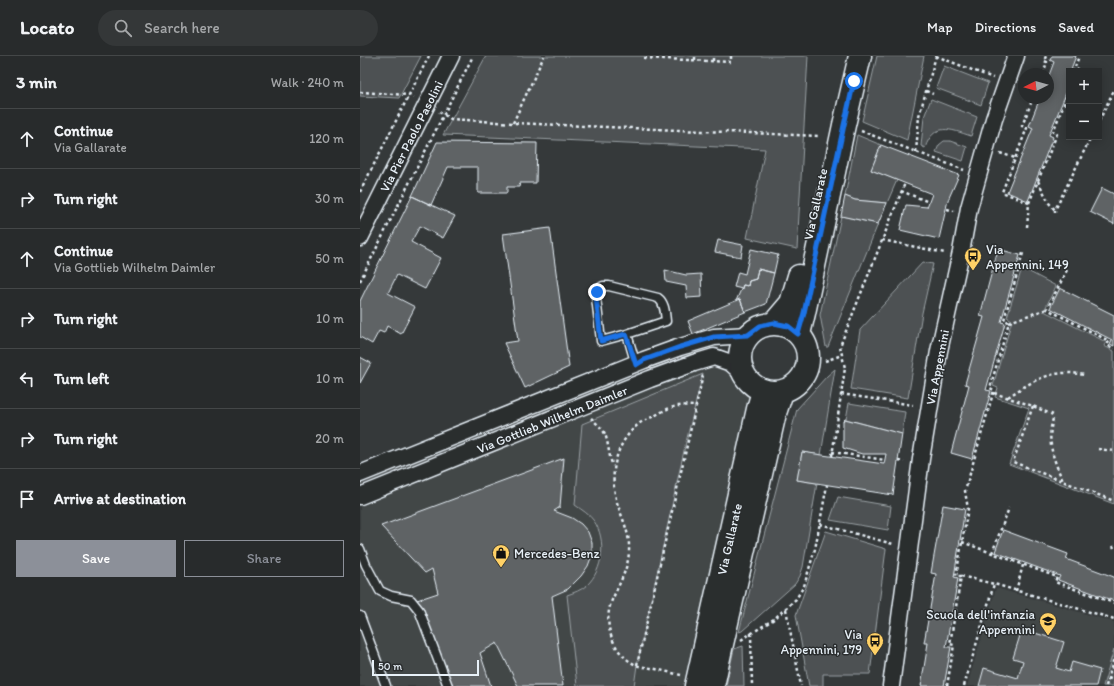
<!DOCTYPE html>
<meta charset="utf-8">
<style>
body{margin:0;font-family:Itim,sans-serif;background:#343738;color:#f1f3f6}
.controls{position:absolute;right:12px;top:12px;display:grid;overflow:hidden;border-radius:0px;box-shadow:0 2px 10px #0003}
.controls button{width:36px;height:36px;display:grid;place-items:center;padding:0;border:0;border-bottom:1px solid #444748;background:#282b2c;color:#f1f3f6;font:20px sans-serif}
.compass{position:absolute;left:658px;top:12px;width:36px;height:36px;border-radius:50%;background:#282b2c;box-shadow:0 2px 10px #0003;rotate:264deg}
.scale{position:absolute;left:12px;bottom:10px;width:107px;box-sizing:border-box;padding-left:4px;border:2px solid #e8f1f8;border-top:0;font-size:11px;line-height:14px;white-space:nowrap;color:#e8f1f8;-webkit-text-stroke:3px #2a2d2e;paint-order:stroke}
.stop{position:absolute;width:12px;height:12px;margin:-9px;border:3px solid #1a73e8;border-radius:50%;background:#fff}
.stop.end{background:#1a73e8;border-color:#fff;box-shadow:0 1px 4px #0008}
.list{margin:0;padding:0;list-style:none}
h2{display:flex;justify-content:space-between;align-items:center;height:52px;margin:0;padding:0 16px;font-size:17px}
h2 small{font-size:13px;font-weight:400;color:#a5a7a9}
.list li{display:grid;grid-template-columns:26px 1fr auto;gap:12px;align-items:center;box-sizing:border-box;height:60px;padding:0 16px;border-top:1px solid #444748}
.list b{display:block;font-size:15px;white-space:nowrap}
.list p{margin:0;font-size:13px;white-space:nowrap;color:#a5a7a9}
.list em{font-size:13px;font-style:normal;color:#a5a7a9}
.actions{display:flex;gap:8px;padding:12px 16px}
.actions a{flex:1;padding:9px 0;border:1px solid #8c9099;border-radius:0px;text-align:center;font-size:14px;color:#8c9099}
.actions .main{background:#8c9099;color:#fff}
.icon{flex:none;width:22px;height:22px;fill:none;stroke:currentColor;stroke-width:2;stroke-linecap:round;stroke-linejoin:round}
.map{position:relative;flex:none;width:754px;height:630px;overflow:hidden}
header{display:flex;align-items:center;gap:24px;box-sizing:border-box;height:56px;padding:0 20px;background:#282b2c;border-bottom:1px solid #444748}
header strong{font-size:19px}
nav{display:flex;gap:22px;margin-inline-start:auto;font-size:14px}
.search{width:280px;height:36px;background:#343738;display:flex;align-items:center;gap:10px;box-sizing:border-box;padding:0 14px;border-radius:22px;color:#a5a7a9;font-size:15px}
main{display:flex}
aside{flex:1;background:#282b2c}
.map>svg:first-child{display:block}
.built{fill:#424647}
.green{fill:#4d5152;stroke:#9aa1a5}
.building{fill:#5f6365;stroke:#e8f1f8}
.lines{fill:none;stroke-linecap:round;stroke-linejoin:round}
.lane-casing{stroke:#e8f1f8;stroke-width:11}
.street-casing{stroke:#e8f1f8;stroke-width:19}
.primary-casing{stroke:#e8f1f8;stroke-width:25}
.path{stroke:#e8f1f8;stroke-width:2.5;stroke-dasharray:3 3;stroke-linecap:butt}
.lane{stroke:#2a2d2e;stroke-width:8}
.street{stroke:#2a2d2e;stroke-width:16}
.primary{stroke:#2a2d2e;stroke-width:22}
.route{stroke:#1a73e8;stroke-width:5}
.labels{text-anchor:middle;stroke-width:3;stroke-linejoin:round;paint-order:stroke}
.street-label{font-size:13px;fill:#e8f1f8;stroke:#2a2d2e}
.poi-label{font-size:13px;fill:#e8f1f8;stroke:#2a2d2e;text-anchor:start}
</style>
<header>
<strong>Locato</strong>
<div class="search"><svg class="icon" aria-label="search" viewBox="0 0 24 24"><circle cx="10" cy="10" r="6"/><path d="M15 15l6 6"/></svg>Search here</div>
<nav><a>Map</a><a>Directions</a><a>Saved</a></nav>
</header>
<main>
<aside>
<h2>3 min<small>Walk · 240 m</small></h2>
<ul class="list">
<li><svg class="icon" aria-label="ahead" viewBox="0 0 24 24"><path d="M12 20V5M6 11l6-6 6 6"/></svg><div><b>Continue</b><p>Via Gallarate</p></div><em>120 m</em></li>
<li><svg class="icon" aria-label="right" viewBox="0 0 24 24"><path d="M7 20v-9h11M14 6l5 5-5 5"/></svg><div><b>Turn right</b></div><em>30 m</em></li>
<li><svg class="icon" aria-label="ahead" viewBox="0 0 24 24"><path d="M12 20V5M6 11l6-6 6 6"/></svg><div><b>Continue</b><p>Via Gottlieb Wilhelm Daimler</p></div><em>50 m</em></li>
<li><svg class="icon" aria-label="right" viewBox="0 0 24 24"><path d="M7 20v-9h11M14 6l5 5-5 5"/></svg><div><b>Turn right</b></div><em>10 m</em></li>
<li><svg class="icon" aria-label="left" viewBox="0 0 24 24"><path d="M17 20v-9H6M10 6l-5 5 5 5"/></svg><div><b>Turn left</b></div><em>10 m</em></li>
<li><svg class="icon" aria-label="right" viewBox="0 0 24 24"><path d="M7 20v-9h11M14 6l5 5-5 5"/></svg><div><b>Turn right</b></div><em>20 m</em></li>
<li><svg class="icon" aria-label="arrive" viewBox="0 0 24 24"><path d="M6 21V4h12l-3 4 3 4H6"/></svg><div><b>Arrive at destination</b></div></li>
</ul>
<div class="actions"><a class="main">Save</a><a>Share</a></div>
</aside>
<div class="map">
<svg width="754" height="630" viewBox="0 0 754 630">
<rect width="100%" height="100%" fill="#35393a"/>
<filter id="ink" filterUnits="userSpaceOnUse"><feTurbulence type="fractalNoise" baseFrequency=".025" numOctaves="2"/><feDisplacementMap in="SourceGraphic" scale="8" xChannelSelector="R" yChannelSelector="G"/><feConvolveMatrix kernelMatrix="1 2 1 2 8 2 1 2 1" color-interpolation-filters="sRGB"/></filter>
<g filter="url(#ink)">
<path class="built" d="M354,309L363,310L376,320L387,335L396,340L332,630H0V444L295,327L339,315Z
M636,532L754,566V593L743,630H607Z"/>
<path class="green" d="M0,0H61L39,42L0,40Z
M126,0H448L437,193L387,182L405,93L83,79Z
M517,0H564L547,84L502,65Z
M584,10L628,27L621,49L576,32Z
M571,43L617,61L611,80C590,73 574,66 565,92L561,90L564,61Z
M497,79L521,89L511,114L537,124L527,147L495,144L485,140Z
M584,85H590L607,91L603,105L576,96L579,89Z
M481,160L518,168L468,291H466L460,259Z
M563,206L573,208L562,257L548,342L491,333L500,274Z
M662,212L696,230L684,255L746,286L744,290L754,295V448L649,408L669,352L635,341L638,332L633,330L652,264L647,261Z
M351,289L350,294L295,315L291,313V311L293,308Z
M475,313L461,399L442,396L437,424L457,427L443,511L440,520L435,528L382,575L379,576L437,353L467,320Z
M278,315V317L281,321L0,433V424Z
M343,318L325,390L277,609L274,630H217L207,539C213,537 222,534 227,529C243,514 247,484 234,465C229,458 222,454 215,449L222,368Z
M489,347L545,356L542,378L486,363Z
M478,441L531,450L528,474L470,464Z
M466,475L526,493L510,618H463V630H449L436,559Z
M383,590L384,630H366L374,593Z
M754,593V630H743Z"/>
<path class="building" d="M692,0H716L711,13L715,14V15H709V30L689,79L693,81L668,145L647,136L673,72L669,70L680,42H688V22L694,6L690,4Z
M77,86L177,87L176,127H160L159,131H147V137H118V111H88L71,149L52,140Z
M521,89L599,119L588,144L579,183L540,174L546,149L567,151L572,138L511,114Z
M742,132L754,138V168L730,156Z
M52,140L95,160L83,182L60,170L51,186L81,202L65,233L37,219L28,237L55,251L41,278L27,270L24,277L19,275L12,288L0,281V245Z
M485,140L495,144L527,147L518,168L481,160Z
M190,172L209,311L165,332L144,287L158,285L143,178Z
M358,184L383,189L381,201L355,196Z
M391,193L418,199L414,217L398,213L396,223L389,225L388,230L383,229L382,233L374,231L378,216L385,218Z
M638,193L660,199L641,266L645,267L626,334L631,335L612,403L591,397L609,329L605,328L624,261L620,260Z
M398,213L414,217L406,248L385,256L380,243L376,245L383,229L388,230L389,225L396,223Z
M305,214L326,219L341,218L342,241L327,242L326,230L306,226Z
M700,232L754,259V290L750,288L752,284L690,252Z
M380,243L385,256L333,278L328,265Z
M0,301L11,307L0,327Z
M485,363L542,378L533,439L437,424L442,396L524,408L526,398H502L483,392V365Z
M204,402L200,451L194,455L212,462L221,468L228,476L232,487V499L228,510L221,520L208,533L192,540L203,630H158L137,587L120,597L131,630H91L57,544L78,537L72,513L65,517L21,470Z
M583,449L605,453L594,521L598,522L586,591H591L584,630H561L568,587H564L576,518L571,517Z
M643,474L708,498L706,503L754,521V545L698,524L700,520L635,496Z
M662,573L704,586L696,612L709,616L712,606L740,614L736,630H619L624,612L658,622L663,605L653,602Z"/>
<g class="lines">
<g class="lane-casing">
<path id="lane" d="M243,230H249L298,242C305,247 305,257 306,265L267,278L241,285L236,241C237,235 238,232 243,230Z
M267,278L276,309
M0,493L6,509L20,535L31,540L51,544L59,554L88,630
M0,560L26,630"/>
</g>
<g class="street-casing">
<path id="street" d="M0,182L91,0
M0,418L284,304L320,291L354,281L388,279
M0,440L290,323L334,307L354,301L371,307L383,318
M531,630L561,403L579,295L601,196L609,152L634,63L656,0"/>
</g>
<g class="primary-casing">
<path id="primary" d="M414,267L431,247L439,220
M380 302a34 34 0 1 1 68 0a34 34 0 1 1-68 0Z
M439,278L444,257L484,69L500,0
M336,630L398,353L403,335
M353,630L360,597L415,357L422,336"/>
</g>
<path class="path" d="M576,0L633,22
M284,2L371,6V0
M335,4V0
M353,5V0
M717,15L718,13L715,11L719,0
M683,18L687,6L684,5L686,0
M566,35L573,38
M0,36L49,39L54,42
M79,56L91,63L153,67L460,80
M739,65L754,34
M153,67L184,0
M501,75L604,114
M556,96L559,60L576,0
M640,97L655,102
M678,125L689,147L695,154
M541,135L569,146
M0,136L49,39L69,0
M669,147L642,136L667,72L662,70L673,42
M587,153L594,155
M695,157V154L731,81
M667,171L669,147L697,78L693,76L709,35
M522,184L585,197
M707,214L687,253L749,285L747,289L754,293
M0,225L113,0
M649,266L687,253
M465,305L482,299
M634,337L673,350L693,359
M481,338L553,349
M648,341C666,329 686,316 709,317C714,317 719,318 724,319
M673,350L653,406L754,445
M231,362C235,366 241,371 244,376C249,386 248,399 253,410
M693,363C686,385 694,405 703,425
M738,393L754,395
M472,396L525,404
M472,400L485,312L480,290L545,127
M538,405L544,406
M460,468L533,488
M602,486L697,521L695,526L754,547
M753,490L754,492
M632,497L649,452
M601,520L634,528
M656,535L663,509
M426,553L441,630
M391,577L392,630
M381,584L414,563L436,543L444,530L455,493L467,429
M277,609L343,319
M321,619C311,617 301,614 291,612C286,611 280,611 276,609C253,598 242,568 252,544C260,526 270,510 269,490C269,472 258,455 255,438C250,411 258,384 280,367C284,364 291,362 296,359C303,355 310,351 318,350C324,349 331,350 337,350
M748,622L754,624
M587,630L594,589L590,588L601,520H596L608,453L605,435L634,334L630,332L649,266L644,264L663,197
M604,630L634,528L754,563
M746,630L754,602"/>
<use href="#lane" class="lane"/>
<use href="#street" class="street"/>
<use href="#primary" class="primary"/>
</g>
</g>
<g class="lines" filter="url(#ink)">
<path class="route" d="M237,236L236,241L241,285L266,278L276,309L284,304L320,291L354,281L388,279L400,270L414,267L428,270L438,278L444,257L484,69L494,25"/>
</g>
<defs>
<g id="bus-pin" transform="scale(0.9)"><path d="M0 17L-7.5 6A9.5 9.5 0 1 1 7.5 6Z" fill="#ffd166" stroke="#2a2d2e"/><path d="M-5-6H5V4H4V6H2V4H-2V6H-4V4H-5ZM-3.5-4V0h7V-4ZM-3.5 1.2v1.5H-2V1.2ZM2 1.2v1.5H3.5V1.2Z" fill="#111"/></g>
<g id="shop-pin" transform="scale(0.9)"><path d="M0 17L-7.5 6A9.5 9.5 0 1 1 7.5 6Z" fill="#ffd166" stroke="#2a2d2e"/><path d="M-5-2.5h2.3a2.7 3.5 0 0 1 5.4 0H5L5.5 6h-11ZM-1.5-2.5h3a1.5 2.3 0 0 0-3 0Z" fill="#111"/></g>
<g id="school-pin" transform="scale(0.9)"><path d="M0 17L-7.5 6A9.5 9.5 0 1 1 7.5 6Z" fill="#ffd166" stroke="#2a2d2e"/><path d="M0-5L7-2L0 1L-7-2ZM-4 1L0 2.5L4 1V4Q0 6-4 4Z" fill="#111"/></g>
</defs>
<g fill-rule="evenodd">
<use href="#bus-pin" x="613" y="200"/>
<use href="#shop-pin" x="141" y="497"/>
<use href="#school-pin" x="688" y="565"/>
<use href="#bus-pin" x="515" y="585"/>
</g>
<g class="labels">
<g class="street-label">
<text transform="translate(51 80) rotate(-63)" y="5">Via Pier Paolo Pasolini</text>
<text transform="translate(455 148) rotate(-78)" y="5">Via Gallarate</text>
<text transform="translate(577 311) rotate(-79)" y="5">Via Appennini</text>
<text transform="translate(192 363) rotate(-22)" y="5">Via Gottlieb Wilhelm Daimler</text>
<text transform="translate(369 483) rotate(-77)" y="5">Via Gallarate</text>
</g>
<g class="poi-label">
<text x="626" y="198">Via<tspan x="626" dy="15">Appennini, 149</tspan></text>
<text x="154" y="502">Mercedes-Benz</text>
<text x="675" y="563" text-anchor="end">Scuola dell'infanzia<tspan x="675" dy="15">Appennini</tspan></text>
<text x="502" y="583" text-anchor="end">Via<tspan x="502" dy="15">Appennini, 179</tspan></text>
</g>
</g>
</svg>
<div class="controls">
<button>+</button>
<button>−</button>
</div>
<svg class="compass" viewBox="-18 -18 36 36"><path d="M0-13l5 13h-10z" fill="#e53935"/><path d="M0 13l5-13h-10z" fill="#a5a7a9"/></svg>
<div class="scale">50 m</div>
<div class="stop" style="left:494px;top:25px"></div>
<div class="stop end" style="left:237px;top:236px"></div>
</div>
</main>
